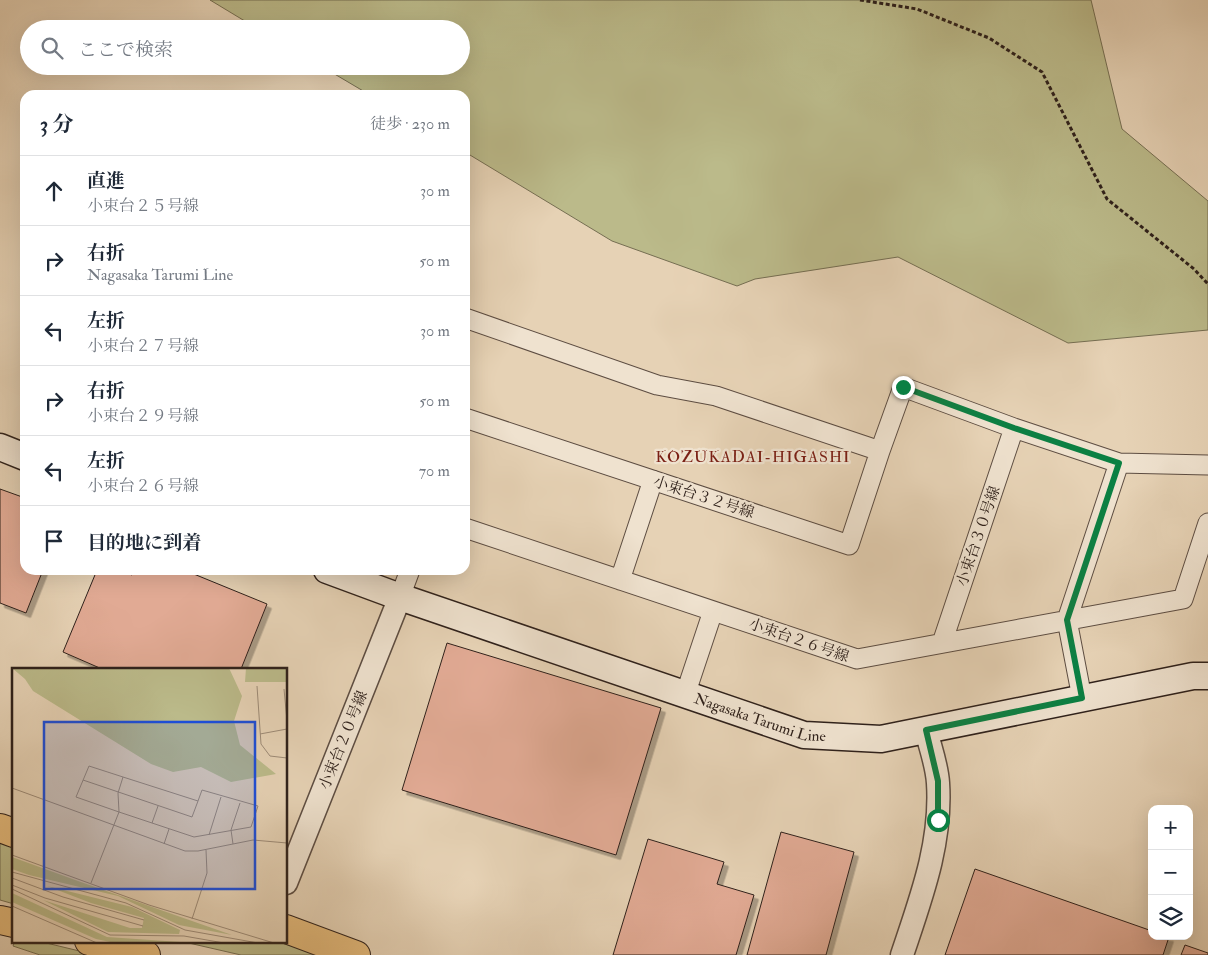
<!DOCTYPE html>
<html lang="ja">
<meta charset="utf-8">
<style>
body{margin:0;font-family:"IM FELL Double Pica","Noto Serif JP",serif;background:#f6f6f7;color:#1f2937}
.controls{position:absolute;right:15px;bottom:15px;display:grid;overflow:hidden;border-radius:10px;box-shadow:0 5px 20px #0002}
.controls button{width:45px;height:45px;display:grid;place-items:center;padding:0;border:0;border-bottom:1px solid #e0e1e3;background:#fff;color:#1f2937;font:25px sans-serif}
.stop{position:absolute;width:15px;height:15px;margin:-11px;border:4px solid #0b8043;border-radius:50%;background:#fff}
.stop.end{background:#0b8043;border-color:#fff;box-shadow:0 1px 5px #0008}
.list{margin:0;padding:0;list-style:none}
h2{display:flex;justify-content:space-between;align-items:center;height:65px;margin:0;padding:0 20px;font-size:21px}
h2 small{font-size:16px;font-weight:400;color:#747a83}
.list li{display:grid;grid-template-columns:32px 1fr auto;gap:15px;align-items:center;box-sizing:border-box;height:70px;padding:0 20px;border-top:1px solid #e0e1e3}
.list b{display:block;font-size:19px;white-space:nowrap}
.list p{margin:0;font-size:16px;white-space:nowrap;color:#747a83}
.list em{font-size:16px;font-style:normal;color:#747a83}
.icon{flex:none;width:28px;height:28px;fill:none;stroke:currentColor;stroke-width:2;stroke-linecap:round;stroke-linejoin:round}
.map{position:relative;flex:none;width:1208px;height:955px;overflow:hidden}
.search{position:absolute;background:#fff;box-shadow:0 5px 20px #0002;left:20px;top:20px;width:450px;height:55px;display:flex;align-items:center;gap:12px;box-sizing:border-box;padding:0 18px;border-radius:28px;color:#747a83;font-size:19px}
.panel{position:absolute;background:#fff;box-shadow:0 5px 20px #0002;left:20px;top:90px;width:450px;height:485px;border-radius:15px}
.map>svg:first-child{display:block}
.green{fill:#bbba8a;stroke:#756e52}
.building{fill:#e1aa94;stroke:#2f211b;filter:url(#shadow)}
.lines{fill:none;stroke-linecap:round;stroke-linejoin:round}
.minor-casing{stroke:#5d4d42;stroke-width:21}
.tertiary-casing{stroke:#5d4d42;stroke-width:25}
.secondary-casing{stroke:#2f211b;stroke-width:29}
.trunk-casing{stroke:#2f211b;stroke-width:30}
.motorway-casing{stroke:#2f211b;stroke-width:30}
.path{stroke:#2f211b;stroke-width:3;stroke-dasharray:4 2.5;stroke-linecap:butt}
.minor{stroke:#efe2cf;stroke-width:19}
.tertiary{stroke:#efe2cf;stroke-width:22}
.secondary{stroke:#efe2cf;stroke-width:26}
.trunk{stroke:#e3b97a;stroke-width:28}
.motorway{stroke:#e3b97a;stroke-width:28}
.route{stroke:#0b8043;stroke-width:6}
.labels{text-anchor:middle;stroke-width:4.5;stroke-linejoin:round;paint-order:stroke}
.street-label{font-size:15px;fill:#2f211b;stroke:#efe2cf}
.neighbourhood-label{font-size:16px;letter-spacing:1px;fill:#7a1f14;stroke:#efe2cf}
.inset-road{fill:none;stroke:#9d8b77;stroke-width:1}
.view{fill:#1d4ed8;fill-opacity:0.15;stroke:#1d4ed8;stroke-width:2.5}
.inset-edge{fill:none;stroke:#2f211b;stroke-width:2.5}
</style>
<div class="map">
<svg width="1208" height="955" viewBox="0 0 1208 955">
<defs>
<filter id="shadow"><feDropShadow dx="4.5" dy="4.5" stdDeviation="0" flood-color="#0004"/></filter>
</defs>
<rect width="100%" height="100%" fill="#e6d2b5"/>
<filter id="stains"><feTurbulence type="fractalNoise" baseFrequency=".004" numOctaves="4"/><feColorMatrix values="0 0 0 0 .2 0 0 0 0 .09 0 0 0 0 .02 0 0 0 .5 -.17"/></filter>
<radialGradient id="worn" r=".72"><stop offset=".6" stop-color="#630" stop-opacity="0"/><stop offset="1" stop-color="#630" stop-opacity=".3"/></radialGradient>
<path class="green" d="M210,0H1091L1122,129L1208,201V330L1068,343L898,257L755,279L737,286L612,241L465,152V95H370L321,66H461V29H258Z
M0,838L14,843V904L0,900Z
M15,941H38L96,955H40L13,946Z
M180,941H286L327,955H241Z"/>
<path class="building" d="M0,489L25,498V570H43L26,613L0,603Z
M97,570H120L132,575L134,570H184L267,604L241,669H102L63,652Z
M447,643L661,708L616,855L402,790Z
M781,832L854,852L826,955H747Z
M648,839L724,862L717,884L754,895L736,955H613Z
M975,869L1152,931V936L1169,937L1163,955H945Z
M1185,945L1208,953V955H1181Z"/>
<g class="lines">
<g class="minor-casing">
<path id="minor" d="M465,318L657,385L716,396L880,451L903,387L1014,428L1119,463L1208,465
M465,418L849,545L880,451
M465,528L857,659L1183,599L1208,523
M620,580L653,480
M400,597L410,570
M942,643L1014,428
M685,695L713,611
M1082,698L1067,620L1119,463"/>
</g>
<g class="tertiary-casing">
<path id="tertiary" d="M286,883L400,597
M902,955C921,898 942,843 938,783C937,765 930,747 926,730"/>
</g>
<g class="secondary-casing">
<g id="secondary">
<path d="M0,447L25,457"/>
<path id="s1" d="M327,570L400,597L804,735L881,739L1193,676H1208"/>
</g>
</g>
<g class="trunk-casing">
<path id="trunk" d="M0,828L14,833
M286,929L356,955"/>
</g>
<g class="motorway-casing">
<path id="motorway" d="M0,920L14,923
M89,941L146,955"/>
</g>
<path class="path" d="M860,0L917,9L989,38L1042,72L1107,199L1194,269L1208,284"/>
<use href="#minor" class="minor"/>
<use href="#tertiary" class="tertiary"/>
<use href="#secondary" class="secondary"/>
<use href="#trunk" class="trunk"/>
<use href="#motorway" class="motorway"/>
</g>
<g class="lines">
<path class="route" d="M903,387L1014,428L1119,463L1067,620L1082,698L926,730L938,781V820"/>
</g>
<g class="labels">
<g class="street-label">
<text transform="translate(704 497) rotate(18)" y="5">小束台３２号線</text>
<text transform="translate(978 536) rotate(-71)" y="5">小束台３０号線</text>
<text transform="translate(799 640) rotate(19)" y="5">小束台２６号線</text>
<text dy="5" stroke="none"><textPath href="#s1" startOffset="458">Nagasaka Tarumi Line</textPath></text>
<text transform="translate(343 740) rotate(-68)" y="5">小束台２０号線</text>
</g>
<g class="neighbourhood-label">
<text x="753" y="462">KOZUKADAI-HIGASHI</text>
</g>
</g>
<g transform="translate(12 668)">
<rect width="275" height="275" fill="#e6d2b5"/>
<path d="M0,0H217L230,28L222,53L228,77L264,106L219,114L189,99L161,104L139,96L21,23L13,11ZM234,0H275V14H233ZM0,189L66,213L220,267L167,257L106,228L17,207L0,201ZM35,218L120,239L168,262L167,266L96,264L31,232L118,260H130L132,250L79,235ZM0,225L95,269L183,275H103L84,271L0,234Z" fill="#bbba8a"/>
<path class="inset-road" d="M245,18L249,76L258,88L275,90M272,21L275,53M248,66L275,61M71,112L180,149L186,133M0,120L173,183H186L241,172L275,175M140,155L146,138M197,167L209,129M152,176L157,161M221,176L219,162L228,135M0,187L137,237L262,275M0,204L114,235L173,262L246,275M0,210L51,229L132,252M79,215L107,144L106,125L111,109L186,133L190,122L246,138L239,159L182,169L107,144L64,129L77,98L111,109M0,217L33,230L131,258M0,221L98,267L172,268L212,275M0,238L85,275M180,251L195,205L194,182"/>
<path class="view" d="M32,54H243V221H32Z"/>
<rect width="275" height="275" class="inset-edge"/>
</g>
<rect width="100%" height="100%" filter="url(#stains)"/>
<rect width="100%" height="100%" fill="url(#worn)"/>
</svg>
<div class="controls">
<button>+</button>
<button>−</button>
<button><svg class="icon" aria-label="layers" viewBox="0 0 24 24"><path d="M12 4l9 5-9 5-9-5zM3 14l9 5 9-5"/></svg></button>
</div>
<div class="stop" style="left:938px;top:820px"></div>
<div class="stop end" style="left:903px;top:387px"></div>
<div class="search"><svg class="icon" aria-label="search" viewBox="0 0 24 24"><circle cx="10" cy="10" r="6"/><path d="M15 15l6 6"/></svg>ここで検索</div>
<section class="panel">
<h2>3 分<small>徒歩 · 230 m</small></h2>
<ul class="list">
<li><svg class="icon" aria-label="ahead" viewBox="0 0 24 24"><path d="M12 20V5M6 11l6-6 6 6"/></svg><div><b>直進</b><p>小束台２５号線</p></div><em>30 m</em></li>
<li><svg class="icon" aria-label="right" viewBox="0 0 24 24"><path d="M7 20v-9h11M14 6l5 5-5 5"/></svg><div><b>右折</b><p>Nagasaka Tarumi Line</p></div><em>50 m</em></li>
<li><svg class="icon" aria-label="left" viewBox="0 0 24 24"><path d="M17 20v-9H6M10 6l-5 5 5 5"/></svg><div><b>左折</b><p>小束台２７号線</p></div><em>30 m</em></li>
<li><svg class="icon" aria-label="right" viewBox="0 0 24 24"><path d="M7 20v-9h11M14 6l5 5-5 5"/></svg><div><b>右折</b><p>小束台２９号線</p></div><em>50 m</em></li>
<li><svg class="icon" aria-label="left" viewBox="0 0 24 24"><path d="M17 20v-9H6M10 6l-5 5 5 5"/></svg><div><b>左折</b><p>小束台２６号線</p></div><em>70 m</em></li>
<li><svg class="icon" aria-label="arrive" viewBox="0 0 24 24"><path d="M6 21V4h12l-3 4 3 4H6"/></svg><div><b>目的地に到着</b></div></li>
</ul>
</section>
</div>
